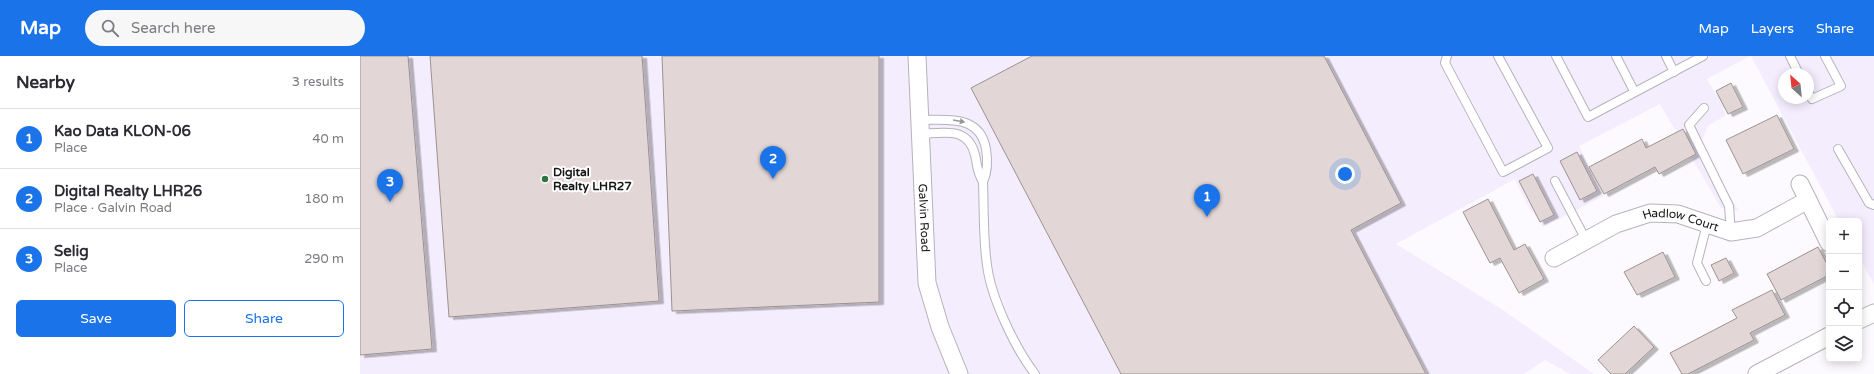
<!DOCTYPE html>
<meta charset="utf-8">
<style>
:root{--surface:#fff;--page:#f7f7f7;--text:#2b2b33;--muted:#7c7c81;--line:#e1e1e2;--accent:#1a73e8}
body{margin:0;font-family:"Varela Round",sans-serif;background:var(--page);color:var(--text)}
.controls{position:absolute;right:12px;bottom:12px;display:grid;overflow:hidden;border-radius:6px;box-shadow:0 2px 10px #0003}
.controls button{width:36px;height:36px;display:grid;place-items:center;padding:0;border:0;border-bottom:1px solid var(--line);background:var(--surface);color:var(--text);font:20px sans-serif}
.compass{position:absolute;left:1418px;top:12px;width:36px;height:36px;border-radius:50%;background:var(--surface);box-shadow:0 2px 10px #0003;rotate:333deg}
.you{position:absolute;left:985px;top:118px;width:14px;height:14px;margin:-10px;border:3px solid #fff;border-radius:50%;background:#1a73e8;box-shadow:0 0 0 6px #1a73e833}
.badge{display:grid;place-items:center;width:26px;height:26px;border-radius:50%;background:var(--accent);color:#fff;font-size:13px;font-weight:700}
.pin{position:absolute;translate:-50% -33px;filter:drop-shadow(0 1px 2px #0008)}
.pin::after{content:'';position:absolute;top:21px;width:14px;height:12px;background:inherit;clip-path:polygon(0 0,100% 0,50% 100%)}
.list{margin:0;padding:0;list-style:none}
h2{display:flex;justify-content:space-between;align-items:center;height:52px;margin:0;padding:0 16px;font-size:17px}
h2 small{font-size:13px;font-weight:400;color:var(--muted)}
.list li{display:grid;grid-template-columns:26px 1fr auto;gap:12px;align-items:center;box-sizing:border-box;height:60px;padding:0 16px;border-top:1px solid var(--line)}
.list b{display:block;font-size:15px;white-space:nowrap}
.list p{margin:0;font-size:13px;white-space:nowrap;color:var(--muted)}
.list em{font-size:13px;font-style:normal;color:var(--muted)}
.actions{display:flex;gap:8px;padding:12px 16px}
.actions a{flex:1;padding:9px 0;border:1px solid var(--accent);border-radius:6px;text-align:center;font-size:14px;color:var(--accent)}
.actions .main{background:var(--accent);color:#fff}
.icon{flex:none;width:22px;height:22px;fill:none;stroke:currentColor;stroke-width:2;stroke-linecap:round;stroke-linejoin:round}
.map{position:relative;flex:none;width:1514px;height:318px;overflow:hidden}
header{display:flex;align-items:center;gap:24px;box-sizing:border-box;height:56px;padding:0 20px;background:var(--accent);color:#fff}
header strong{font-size:19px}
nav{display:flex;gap:22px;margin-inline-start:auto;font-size:14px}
.search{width:280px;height:36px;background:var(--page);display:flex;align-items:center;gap:10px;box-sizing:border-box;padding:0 14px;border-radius:22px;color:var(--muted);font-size:15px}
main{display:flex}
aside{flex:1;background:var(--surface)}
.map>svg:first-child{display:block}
</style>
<header>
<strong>Map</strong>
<div class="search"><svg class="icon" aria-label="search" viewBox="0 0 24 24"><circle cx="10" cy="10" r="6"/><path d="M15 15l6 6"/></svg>Search here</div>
<nav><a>Map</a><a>Layers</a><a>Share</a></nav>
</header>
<main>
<aside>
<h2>Nearby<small>3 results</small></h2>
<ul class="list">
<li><span class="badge">1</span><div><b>Kao Data KLON-06</b><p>Place</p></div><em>40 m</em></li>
<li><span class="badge">2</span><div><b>Digital Realty LHR26</b><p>Place · Galvin Road</p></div><em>180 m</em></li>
<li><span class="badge">3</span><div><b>Selig</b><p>Place</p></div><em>290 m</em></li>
</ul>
<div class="actions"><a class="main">Save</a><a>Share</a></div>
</aside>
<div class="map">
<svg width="1514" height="318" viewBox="0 0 1514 318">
<defs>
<filter id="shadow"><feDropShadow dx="4.5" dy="2.5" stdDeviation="0" flood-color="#0004"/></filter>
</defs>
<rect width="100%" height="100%" fill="#fcfafe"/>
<g fill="#f4edfd" fill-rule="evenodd">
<path d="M0 0H1390L1347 23 1356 39 1370 32 1377 45 1363 53 1366 59 1348 70 1340 90 1379 155 1361 152 1300 48 1219 90 1244 140 1226 149 1183 171 1167 148 1155 123 1036 188 1143 254 1234 318H1210L1185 304 1164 318H0Z"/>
<path d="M1391 0H1514V228L1499 201V165H1479ZM1424 18H1448V42H1424Z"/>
</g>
<g fill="#e2d7d6" stroke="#9c9291" filter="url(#shadow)">
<path d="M0 0H48L72 293 0 299Z"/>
<path d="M70 0H282L299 245 89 261Z"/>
<path d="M302 0H519V246L312 255Z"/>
<path d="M672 0H964L1041 147 991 174 1066 318H761L611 32Z"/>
<path d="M1371 27 1383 51 1368 58 1356 35Z"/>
<path d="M1417 59 1434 93 1383 118 1366 84Z"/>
<path d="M1323 73 1336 98 1299 118 1295 111 1244 138 1229 111 1282 83 1286 92Z"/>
<path d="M1217 96 1237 135 1220 144 1200 105Z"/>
<path d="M1173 118 1194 159 1180 166 1159 125Z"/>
<path d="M1128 143 1154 194 1165 188 1184 223 1159 237 1140 202 1130 207 1103 156Z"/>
<path d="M1458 191 1469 212V219L1421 244 1407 218Z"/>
<path d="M1303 196 1315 221 1277 239 1264 216Z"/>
<path d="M1366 202 1374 217 1359 225 1351 209Z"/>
<path d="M1412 234 1425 259 1390 277 1394 284 1328 318H1322L1310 297 1377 262 1372 254Z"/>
<path d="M1274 270 1294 291 1265 318H1251L1238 304Z"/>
</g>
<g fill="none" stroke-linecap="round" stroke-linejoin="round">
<g stroke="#b6b3bb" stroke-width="10">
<g id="lane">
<path d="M1087 0 1085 7 1143 116 1188 92 1138 0"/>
<path d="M1196 0 1228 61 1343 0"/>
<path d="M1256 0 1274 35"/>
<path d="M1306 0 1314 16"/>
<path d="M1430 0 1439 18"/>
<path d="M1448 36 1452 43 1481 30 1465 0"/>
<path d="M1344 52 1329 69 1369 150 1371 176"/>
<path d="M560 64C586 64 620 58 626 93 628 105 628 115 623 126 616 114 618 111 615 99 608 70 584 77 561 78"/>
<path d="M1478 93 1509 147 1514 149"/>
<path d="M1195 125 1226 184"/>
<path d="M623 126C624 153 623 182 627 209 631 242 655 292 675 318"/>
<path d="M1346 225 1337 207 1347 168"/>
</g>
</g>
<g stroke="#b6b3bb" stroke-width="19">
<g id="street">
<path id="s1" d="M557 0 567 227 580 271 599 318"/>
<path d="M1440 128 1469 187"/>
<path id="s2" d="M1194 202 1256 168 1290 157 1318 158 1371 176 1397 172 1448 144"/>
<path d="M1499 264 1514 257"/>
<path d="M1397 318 1469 280"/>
</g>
</g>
<use href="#lane" stroke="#fff" stroke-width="8"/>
<use href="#street" stroke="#fff" stroke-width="17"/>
</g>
<defs><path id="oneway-solid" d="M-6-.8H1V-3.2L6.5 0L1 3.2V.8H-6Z"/></defs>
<use fill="#979698" href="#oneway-solid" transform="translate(599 65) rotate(10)"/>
<circle fill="#2e7441" stroke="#fff" stroke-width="1.5" cx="185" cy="123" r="4"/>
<g text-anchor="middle" stroke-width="4" stroke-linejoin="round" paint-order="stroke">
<g font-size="12" font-weight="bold" fill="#171619" stroke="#fff" text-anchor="start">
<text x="193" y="120">Digital<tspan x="193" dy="14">Realty LHR27</tspan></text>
</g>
<g font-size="12" fill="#171619" stroke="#fff">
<text dy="4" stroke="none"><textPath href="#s1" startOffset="162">Galvin Road</textPath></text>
<text dy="4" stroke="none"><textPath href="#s2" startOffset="138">Hadlow Court</textPath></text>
</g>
</g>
</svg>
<div class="controls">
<button>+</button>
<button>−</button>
<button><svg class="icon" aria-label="locate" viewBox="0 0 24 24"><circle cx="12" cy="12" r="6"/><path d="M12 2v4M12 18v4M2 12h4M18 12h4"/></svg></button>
<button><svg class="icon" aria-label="layers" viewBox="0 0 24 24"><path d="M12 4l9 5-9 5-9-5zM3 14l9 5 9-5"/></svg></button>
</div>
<svg class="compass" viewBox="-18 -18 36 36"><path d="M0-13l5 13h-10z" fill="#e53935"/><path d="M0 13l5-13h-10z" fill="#7c7c81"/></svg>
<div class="you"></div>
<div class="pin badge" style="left:847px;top:161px">1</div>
<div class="pin badge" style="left:413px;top:123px">2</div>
<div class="pin badge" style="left:30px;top:146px">3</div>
</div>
</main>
